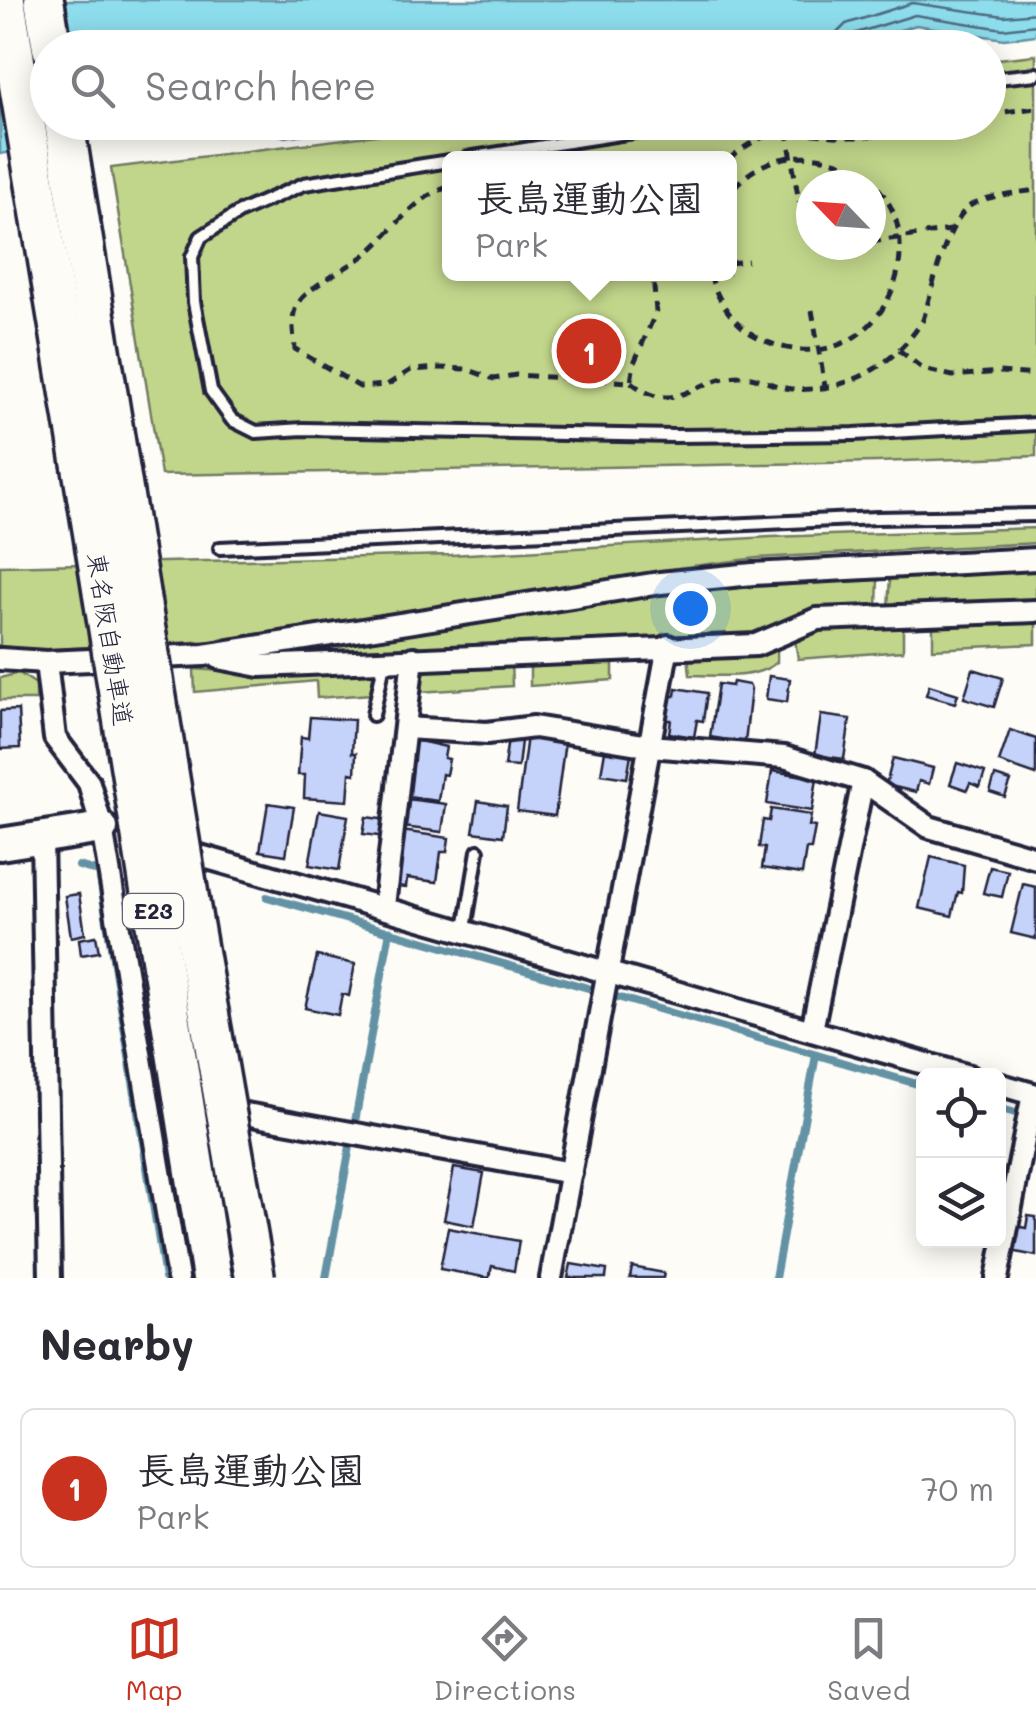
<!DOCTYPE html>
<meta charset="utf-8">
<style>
:root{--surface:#fff;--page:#f7f7f7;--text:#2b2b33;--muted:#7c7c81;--line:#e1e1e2;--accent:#c8321e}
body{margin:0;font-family:Mali,"Klee One",sans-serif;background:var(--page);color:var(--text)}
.controls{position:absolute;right:30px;bottom:30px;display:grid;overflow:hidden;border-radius:15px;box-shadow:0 5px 25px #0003}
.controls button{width:90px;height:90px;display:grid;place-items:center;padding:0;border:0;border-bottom:2px solid var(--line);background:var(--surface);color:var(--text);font:50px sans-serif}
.compass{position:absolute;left:796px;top:170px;width:90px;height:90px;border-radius:50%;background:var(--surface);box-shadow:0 5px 25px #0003;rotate:295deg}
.you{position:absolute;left:690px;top:608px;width:35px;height:35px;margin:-25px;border:8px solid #fff;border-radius:50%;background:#1a73e8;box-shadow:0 0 0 15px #1a73e833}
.badge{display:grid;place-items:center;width:65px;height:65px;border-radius:50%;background:var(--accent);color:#fff;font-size:32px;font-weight:700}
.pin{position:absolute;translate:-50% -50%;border:5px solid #fff;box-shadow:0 2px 10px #0006}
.popup{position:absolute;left:442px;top:151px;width:295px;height:130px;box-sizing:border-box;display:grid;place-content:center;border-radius:15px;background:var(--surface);filter:drop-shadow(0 2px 8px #0005);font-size:32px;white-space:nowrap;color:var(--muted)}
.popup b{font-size:38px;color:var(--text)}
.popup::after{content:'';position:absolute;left:50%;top:100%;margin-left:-20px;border:20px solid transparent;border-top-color:var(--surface)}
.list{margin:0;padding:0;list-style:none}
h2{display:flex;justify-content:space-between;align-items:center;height:130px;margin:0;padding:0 40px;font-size:42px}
h2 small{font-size:32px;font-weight:400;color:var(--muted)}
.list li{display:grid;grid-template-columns:65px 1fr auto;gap:30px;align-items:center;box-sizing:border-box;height:160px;margin:0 20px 20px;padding:0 20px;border:2px solid var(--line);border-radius:15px}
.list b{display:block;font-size:38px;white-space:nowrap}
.list p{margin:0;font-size:32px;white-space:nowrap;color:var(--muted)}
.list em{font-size:32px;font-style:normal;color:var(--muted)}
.icon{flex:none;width:55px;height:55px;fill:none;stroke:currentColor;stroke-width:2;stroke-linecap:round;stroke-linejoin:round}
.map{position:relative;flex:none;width:1036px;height:1278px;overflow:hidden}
.search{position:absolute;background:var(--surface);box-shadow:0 5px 25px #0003;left:30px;right:30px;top:30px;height:110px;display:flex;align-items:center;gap:25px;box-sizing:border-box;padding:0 35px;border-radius:55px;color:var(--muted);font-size:38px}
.sheet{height:310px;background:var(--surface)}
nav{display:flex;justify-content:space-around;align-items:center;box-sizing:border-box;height:140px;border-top:2px solid var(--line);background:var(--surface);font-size:28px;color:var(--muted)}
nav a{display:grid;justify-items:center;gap:5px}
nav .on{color:var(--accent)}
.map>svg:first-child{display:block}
</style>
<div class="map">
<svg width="1036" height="1278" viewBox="0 0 1036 1278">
<rect width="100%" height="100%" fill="#fdfcf7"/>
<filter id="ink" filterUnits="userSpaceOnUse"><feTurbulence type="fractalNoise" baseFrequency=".01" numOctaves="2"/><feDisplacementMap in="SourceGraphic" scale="20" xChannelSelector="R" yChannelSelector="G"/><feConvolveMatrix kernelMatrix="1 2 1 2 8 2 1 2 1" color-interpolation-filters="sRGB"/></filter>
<g filter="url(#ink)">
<g fill="#c2d68b" stroke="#727c63" stroke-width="2.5" fill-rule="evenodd">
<path d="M1036 55V456L877 462 161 475 111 168 481 122H988L989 60ZM449 158H729V274H449ZM811 185H871V245H811Z"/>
<path d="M1036 528V543L757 558 669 569 214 641 34 650 0 646V566L451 555 771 537Z"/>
<path d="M1036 571V601L888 607 890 578Z"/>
<path d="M878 577 877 608 756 636 285 654 661 594Z"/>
<path d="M1036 618V644L933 649V623Z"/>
<path d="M903 624V651L798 659 795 640 828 627Z"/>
<path d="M777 644V662C755 681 718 675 690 675L688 655Z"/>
<path d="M613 658V680L530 686V662Z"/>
<path d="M511 662 512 686 419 692V679L431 666Z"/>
<path d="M194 669 260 674 367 669 374 672 371 694 317 698 316 681 195 692Z"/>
<path d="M19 673 36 684V700H0V678Z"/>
</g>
<g fill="#8eddec" stroke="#6392a5" stroke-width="2.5">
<path d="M0 0H1036V35L1004 39 916 25 842 48H48V122L187 123 0 154Z"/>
<path d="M244 123V122L379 123 285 137Z"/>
</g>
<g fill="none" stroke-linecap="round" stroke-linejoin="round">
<g stroke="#4d6d82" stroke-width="2.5">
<path d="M834 48 836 34 846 24 912 3 1004 16 1036 13"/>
<path d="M846 48 847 40 853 34 915 15 1003 29 1036 25"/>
</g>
<g stroke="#6392a5" stroke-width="8">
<path d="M79 866 99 872 165 1278"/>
<path d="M267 897 595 990"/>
<path d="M617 997 924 1086"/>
<path d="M998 1108 1019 1114"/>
<path d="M354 1127 390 931"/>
<path d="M326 1278 351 1141"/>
<path d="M775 1278 816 1055"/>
</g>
</g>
<g fill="#c5d3fa" stroke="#22223b" stroke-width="2.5">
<path d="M973 669 1003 678 994 707 964 698Z"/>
<path d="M769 676 790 679 787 702 766 699Z"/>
<path d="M733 682 749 685 751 689 745 743 710 737 718 684 732 686Z"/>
<path d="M929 685 958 694 955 703 926 695Z"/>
<path d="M676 688 707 693 703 721 697 720 694 737 669 733 671 720H667L671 696H675Z"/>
<path d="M18 710 20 748 0 749V711Z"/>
<path d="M821 715 850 719 844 759 815 755Z"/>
<path d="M310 717 354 720 352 753H356L355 774 350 773 348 801 304 798 305 775H298L301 737 308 738Z"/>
<path d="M1010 730 1036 739V775L999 762Z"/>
<path d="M527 736 565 741 555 816 517 811Z"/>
<path d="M508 739 521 741 518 767 504 766Z"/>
<path d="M415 740 446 747 444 758 449 759 446 775 442 774 438 801 408 797Z"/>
<path d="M605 751 631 754 627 778 601 774Z"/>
<path d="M893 758 933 768 929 784 919 781 916 792 886 785Z"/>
<path d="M957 763 985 772 980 787 970 783 967 790 950 784Z"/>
<path d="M772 771 817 778 812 811 767 804Z"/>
<path d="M995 776 1011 781 1005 797 990 792Z"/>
<path d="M407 799 446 804 442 832 403 827Z"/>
<path d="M478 801 507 806 503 836 473 832Z"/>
<path d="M268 803 294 807 286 855 260 851Z"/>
<path d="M771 809 811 815 809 826 815 827 811 849H806L802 874 762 868 765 848 759 847 763 820 769 821Z"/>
<path d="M319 811 348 816 339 870 309 865Z"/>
<path d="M366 817 388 820 386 837 363 834Z"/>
<path d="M402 831 449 838 447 852H441L437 882 407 878 406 887 395 886Z"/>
<path d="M931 857 964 865 962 893 958 892 952 916 919 908Z"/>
<path d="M990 867 1008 871 1002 897 983 893Z"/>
<path d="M1023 884 1036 887V939L1011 933Z"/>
<path d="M79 894 85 934 71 937 65 896Z"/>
<path d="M96 936 99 952 81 955 79 939Z"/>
<path d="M317 956 355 964 349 996 342 994 338 1015 305 1008Z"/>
<path d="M454 1168 484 1173 474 1226 444 1220Z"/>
<path d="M1028 1216 1036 1217V1256L1011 1251 1015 1226 1026 1228Z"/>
<path d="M448 1228 519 1241 514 1271 492 1266 489 1278 440 1269Z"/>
<path d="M571 1264 607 1270 606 1278H568Z"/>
<path d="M632 1267 664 1273 663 1278H630Z"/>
</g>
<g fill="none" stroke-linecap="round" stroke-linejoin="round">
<g stroke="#22223b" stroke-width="18">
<g id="lane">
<path d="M988 79 1036 74"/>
<path d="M467 158 697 122"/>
<path d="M449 161 304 184 240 212 201 237 192 257 194 302 211 391 232 420 256 432 303 429 675 436 854 434 1036 424"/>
<path d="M220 548 877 518 1036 515"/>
<path d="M373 715 385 659"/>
<path d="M465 929 478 851"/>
</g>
</g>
<g stroke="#22223b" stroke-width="28">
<g id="street">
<path d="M219 658 260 666 756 645 817 619 1036 611"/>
<path d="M0 659 46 662 204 655 660 583 753 574 1036 559"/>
<path d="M46 662 55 738 89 783 102 828 178 1278"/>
<path d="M406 728 487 733 534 727 650 746 784 757 863 781 929 827 1036 858"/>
<path d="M42 837 50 1278"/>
<path d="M176 849 969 1076"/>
<path d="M384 906 413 658"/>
<path d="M812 1030 863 781"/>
<path d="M998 1084 1036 1095"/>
<path d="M218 1109 571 1173"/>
<path d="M551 1278 668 646"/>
<path d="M997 1278 1033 1094"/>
</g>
</g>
<g stroke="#22223b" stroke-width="38">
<path id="secondary" d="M0 844 102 828"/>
</g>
<g stroke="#22223b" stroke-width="45">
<g id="highway">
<path d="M5 0 95 545"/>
<path d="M44 0 52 48"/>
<path d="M64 122 132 546"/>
</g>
</g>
<g stroke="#22223b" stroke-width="5" stroke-dasharray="10 8" stroke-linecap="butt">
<path d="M988 114 1036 108"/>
<path d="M787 130 799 202"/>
<path d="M729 159C783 114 802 139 862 137 886 136 909 129 931 122"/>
<path d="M449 187C414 197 396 228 370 251 350 268 314 282 299 302 289 315 294 334 295 349L360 387 387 385 411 370 439 368 466 369 494 379 516 375 631 382 634 363 656 312 653 274"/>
<path d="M871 242 951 230"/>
<path d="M729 263 748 261"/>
<path d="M710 274C719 307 740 333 773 344 901 388 957 186 823 158 786 151 752 164 729 193"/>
<path d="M654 275 665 274"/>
<path d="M812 310 825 387"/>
<path d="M899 350 923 369 953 376 999 372 1036 375"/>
<path d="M631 382C675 418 694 378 739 376 758 375 774 388 792 389 846 393 894 366 923 320 932 292 946 218 973 204 990 195 1017 193 1036 190"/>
</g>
<use href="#lane" stroke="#fdfcf7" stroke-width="10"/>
<use href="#street" stroke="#fdfcf7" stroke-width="20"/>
<use href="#secondary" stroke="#fdfcf7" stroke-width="30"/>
<use href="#highway" stroke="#fdfcf7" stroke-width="38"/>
<g stroke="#22223b" stroke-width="45" stroke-linecap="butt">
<g id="highway-bridge">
<path d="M95 545 212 1278"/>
<path d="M132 546 192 917 255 1278"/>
</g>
</g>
<use href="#highway-bridge" stroke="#fdfcf7" stroke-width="38"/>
</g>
</g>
<g text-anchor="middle" stroke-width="10" stroke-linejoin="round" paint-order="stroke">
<rect fill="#fdfcf7" stroke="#646373" stroke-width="2.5" x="123" y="894" width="60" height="34" rx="8"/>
<g font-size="22" font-weight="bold" fill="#22223b">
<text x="153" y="919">E23</text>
</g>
<g font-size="25" fill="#22223b" stroke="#fdfcf7">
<text transform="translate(110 639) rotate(81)" y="9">東名阪自動車道</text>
</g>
</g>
</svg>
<div class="controls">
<button><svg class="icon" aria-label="locate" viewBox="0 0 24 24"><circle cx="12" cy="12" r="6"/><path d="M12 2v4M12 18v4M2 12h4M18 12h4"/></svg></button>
<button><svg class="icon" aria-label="layers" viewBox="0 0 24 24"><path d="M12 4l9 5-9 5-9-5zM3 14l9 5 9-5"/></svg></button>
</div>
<svg class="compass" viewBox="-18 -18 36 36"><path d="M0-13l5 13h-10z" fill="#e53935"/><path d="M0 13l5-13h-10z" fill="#7c7c81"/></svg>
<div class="you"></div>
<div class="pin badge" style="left:589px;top:351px">1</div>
<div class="popup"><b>長島運動公園</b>Park</div>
<div class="search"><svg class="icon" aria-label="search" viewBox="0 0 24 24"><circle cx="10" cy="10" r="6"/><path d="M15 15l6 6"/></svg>Search here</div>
</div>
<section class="sheet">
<h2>Nearby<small></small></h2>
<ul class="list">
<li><span class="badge">1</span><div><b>長島運動公園</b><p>Park</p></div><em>70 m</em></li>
</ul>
</section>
<nav>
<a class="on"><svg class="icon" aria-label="map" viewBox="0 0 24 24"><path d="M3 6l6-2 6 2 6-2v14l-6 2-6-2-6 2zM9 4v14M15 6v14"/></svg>Map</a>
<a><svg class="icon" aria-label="directions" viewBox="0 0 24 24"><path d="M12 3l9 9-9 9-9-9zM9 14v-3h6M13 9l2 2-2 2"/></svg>Directions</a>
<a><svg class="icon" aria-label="saved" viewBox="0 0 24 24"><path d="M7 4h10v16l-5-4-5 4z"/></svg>Saved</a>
</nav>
